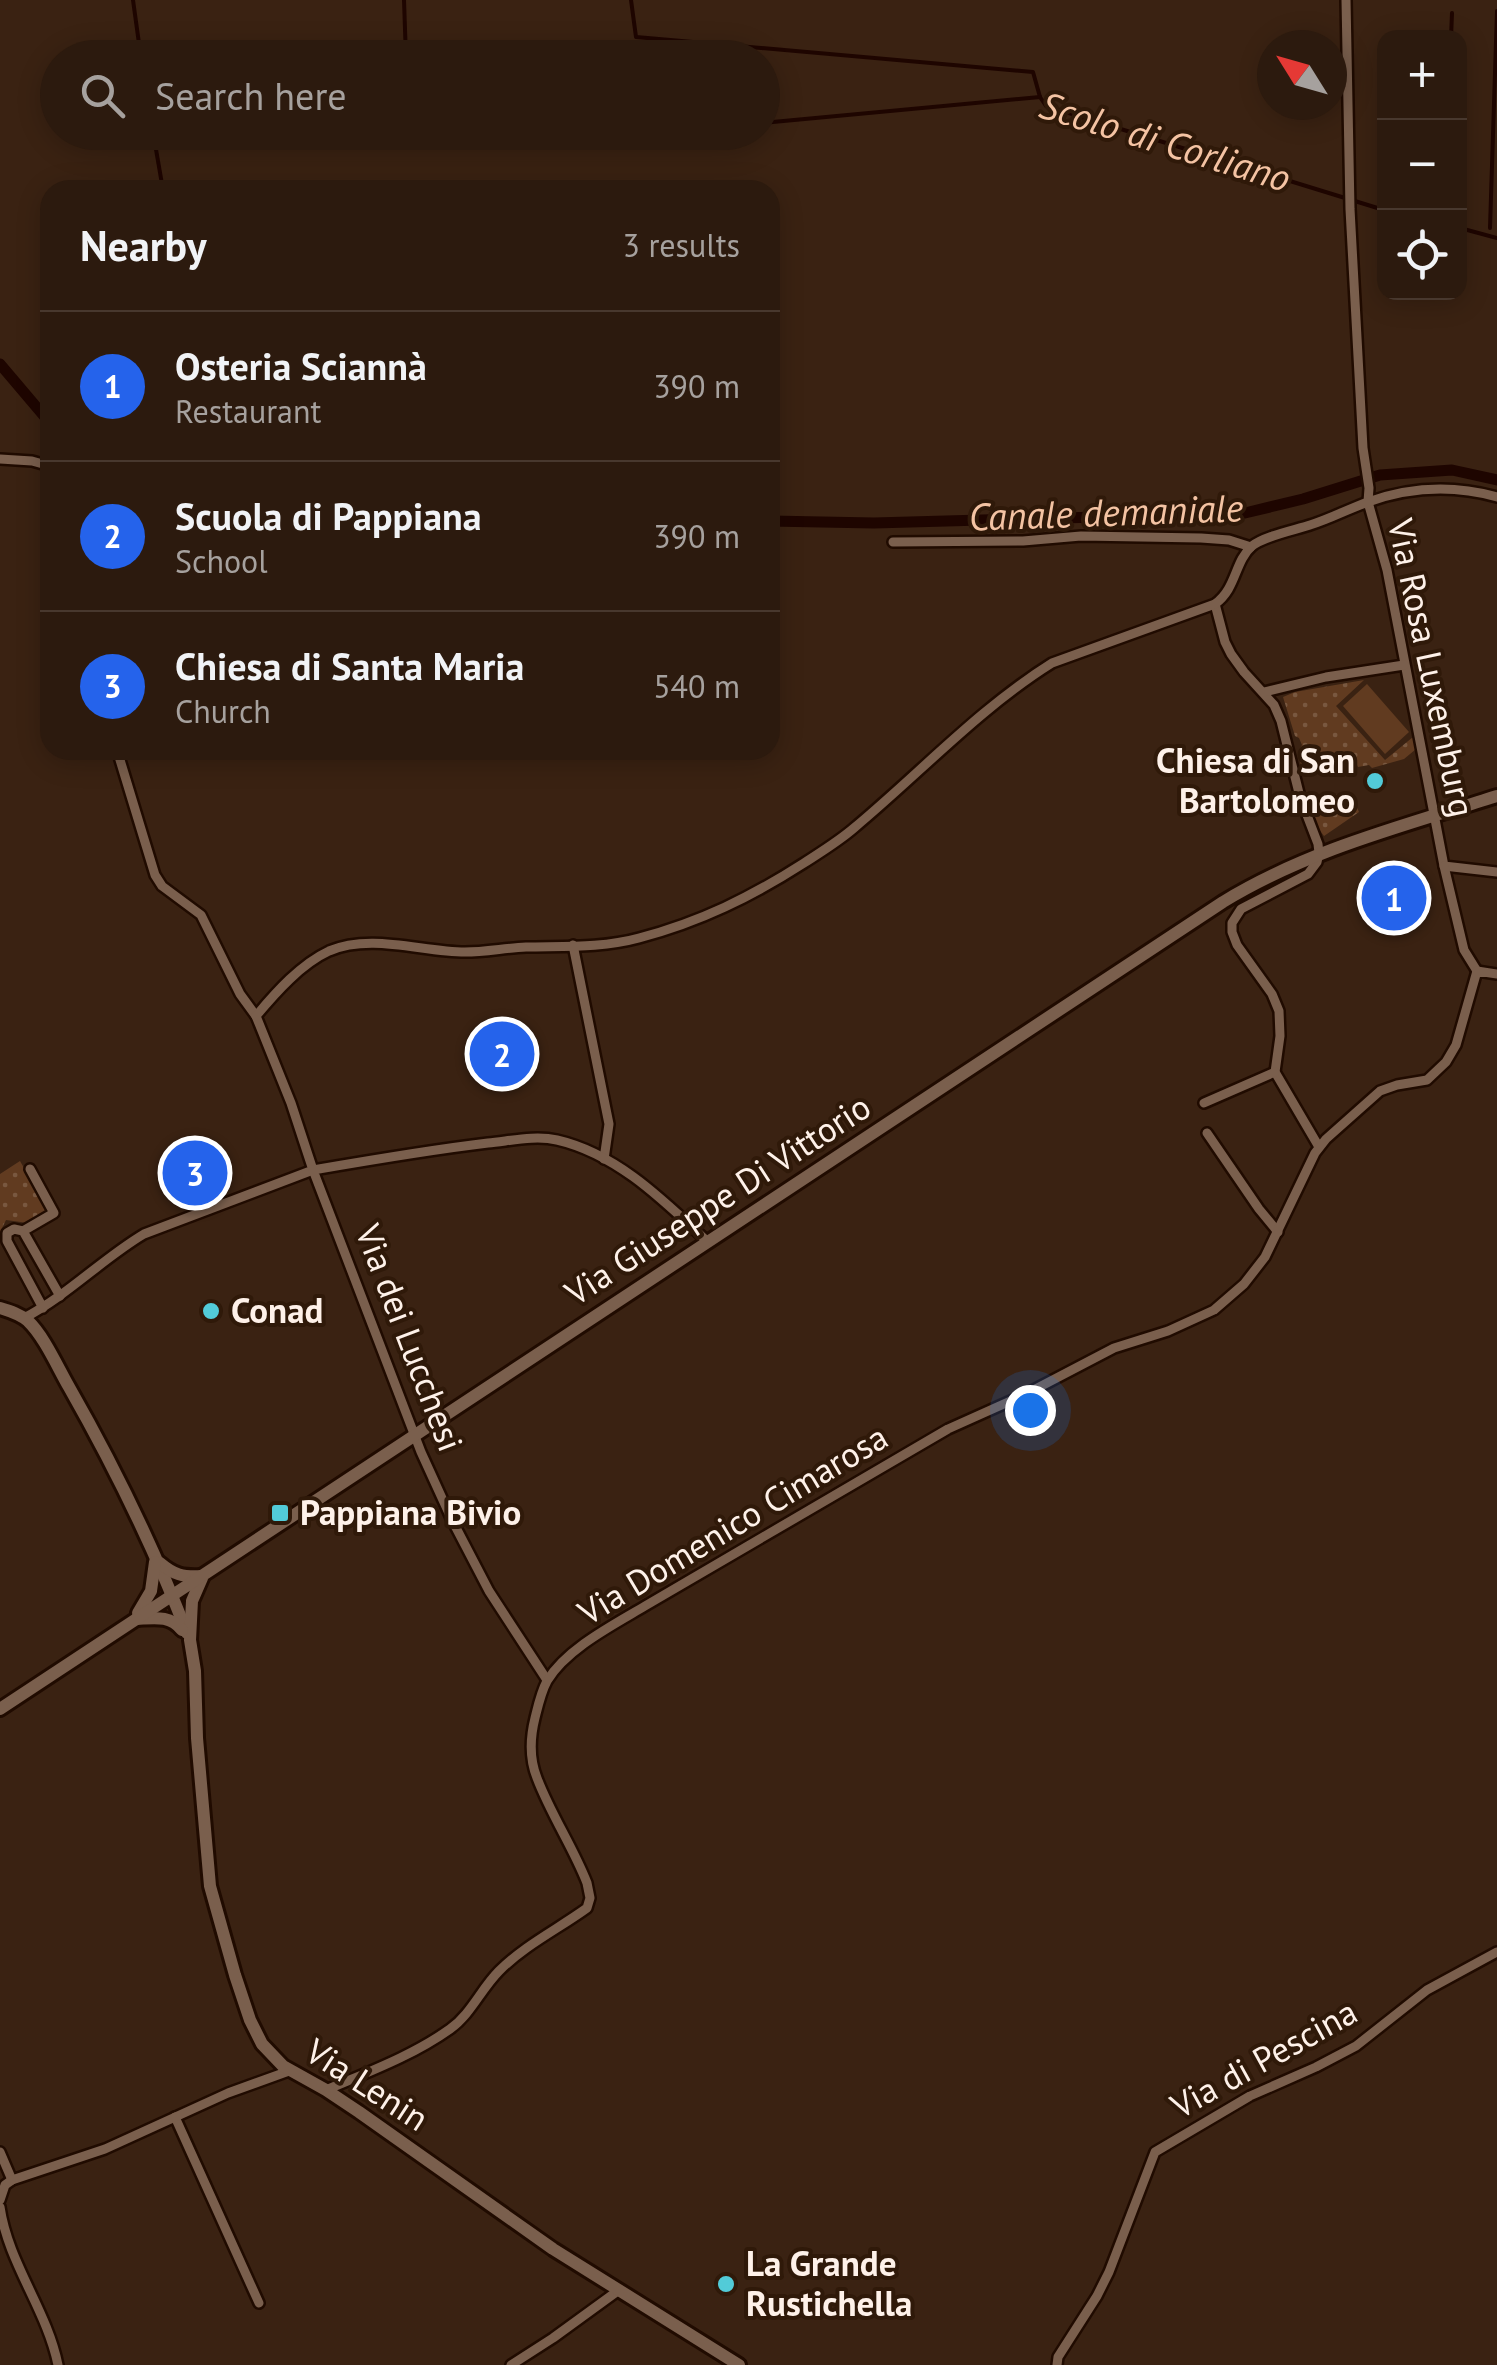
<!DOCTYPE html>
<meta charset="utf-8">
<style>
:root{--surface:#2c1a0e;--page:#342317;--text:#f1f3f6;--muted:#a6a19e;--line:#48382e;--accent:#2563eb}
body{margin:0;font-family:"PT Sans",sans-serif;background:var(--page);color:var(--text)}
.controls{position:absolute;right:30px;top:30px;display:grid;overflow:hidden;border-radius:20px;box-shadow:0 5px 25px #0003}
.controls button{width:90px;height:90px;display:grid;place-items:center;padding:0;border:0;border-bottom:2px solid var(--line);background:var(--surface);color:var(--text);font:50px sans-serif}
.compass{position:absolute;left:1257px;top:30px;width:90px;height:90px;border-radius:50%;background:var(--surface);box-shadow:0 5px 25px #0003;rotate:307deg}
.you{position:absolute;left:1030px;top:1410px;width:35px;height:35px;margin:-25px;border:8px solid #fff;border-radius:50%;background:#1a73e8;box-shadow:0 0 0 15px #1a73e833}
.badge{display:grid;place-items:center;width:65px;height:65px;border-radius:50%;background:var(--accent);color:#fff;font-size:32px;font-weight:700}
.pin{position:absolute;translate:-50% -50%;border:5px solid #fff;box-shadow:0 2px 10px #0006}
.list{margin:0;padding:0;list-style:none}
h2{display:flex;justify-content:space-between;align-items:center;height:130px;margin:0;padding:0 40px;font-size:42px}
h2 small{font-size:32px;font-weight:400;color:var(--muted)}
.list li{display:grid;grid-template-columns:65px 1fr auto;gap:30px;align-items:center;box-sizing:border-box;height:150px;padding:0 40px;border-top:2px solid var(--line)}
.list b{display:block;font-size:38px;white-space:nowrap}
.list p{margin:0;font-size:32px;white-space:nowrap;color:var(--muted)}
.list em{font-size:32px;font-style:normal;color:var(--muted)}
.icon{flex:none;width:55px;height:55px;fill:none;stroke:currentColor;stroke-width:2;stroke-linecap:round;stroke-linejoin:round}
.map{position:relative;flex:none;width:1497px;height:2365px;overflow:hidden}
.search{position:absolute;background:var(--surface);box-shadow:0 5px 25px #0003;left:40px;top:40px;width:740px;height:110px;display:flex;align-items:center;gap:25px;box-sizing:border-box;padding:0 35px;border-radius:55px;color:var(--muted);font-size:38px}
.panel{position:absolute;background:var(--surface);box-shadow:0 5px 25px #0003;left:40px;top:180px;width:740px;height:580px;border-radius:30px}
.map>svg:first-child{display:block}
</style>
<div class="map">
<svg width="1497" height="2365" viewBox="0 0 1497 2365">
<defs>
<pattern id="grass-dots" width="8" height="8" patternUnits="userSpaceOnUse" patternTransform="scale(2.5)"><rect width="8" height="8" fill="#613b20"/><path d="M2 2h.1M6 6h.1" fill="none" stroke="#795840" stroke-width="1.8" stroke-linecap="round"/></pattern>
</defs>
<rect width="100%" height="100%" fill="#3a2212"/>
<g fill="url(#grass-dots)">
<path d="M1364 680 1336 706 1385 760 1413 737 1416 749 1404 759 1372 768 1369 765 1358 767 1355 761 1302 775 1299 750 1302 745 1299 738 1295 736 1283 697 1295 692Z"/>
<path d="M1350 792 1359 812 1324 836 1318 828 1307 799Z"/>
<path d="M20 1161 48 1211 28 1223 6 1220 0 1232V1174Z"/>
</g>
<path fill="#613b20" d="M1367 684 1409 732 1385 754 1343 706Z"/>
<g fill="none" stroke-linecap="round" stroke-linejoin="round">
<g stroke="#1e0500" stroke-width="4">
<path d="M133 0 141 58"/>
<path d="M404 0 406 58"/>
<path d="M631 0 636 37 1033 72 1040 97"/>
<path d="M1451 38 1452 13"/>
<path d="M1040 97 1046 106 1384 210"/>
<path d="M762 123 1040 97"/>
<path d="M153 132 163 190"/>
<path d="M1460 228 1497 238"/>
<path d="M1490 228 1497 11"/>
</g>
<g stroke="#1e0500" stroke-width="11">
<path d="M0 364 50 423"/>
<path d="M770 521 874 523 1245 513 1303 499 1380 475 1452 470 1497 480"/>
</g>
<g stroke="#200b00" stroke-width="14">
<g id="street">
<path d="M1346 0 1350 209 1363 448 1369 488 1368 502 1387 570 1444 866 1497 872"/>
<path d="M0 459 32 461 50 466"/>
<path d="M893 542 1023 541 1081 536 1201 538 1229 540 1251 547"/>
<path d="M1215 604 1225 642 1231 654 1244 672 1274 705 1281 721 1300 797 1318 844 1319 853 1317 862 1308 874 1241 909 1232 923V932L1237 945 1272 994 1279 1011 1280 1036 1275 1072 1319 1147"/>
<path d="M1264 692 1326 677 1404 665"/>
<path d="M117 750 155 875 162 886 201 915 240 994 256 1016"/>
<path d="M1444 866 1464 950 1477 971"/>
<path d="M573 945 609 1124 604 1159"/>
<path d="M1204 1103 1275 1072"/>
<path d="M1207 1133 1259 1209 1278 1232"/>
<path d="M23 1231 54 1213 30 1169"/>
<path d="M43 1308 7 1241V1233L14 1229 23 1231 60 1296"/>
<path d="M24 1318C68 1295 102 1259 144 1234L313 1170 291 1103 256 1016C276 992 301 964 329 951 371 933 422 952 465 952 485 952 505 948 526 947 563 946 603 948 639 938 700 922 751 897 804 863 821 852 839 841 854 828 920 773 980 708 1052 663L1215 604C1237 588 1234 562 1252 546 1264 536 1295 530 1310 525 1330 519 1348 509 1368 502 1410 487 1454 485 1497 497"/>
<path d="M547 1680 489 1591 452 1520 421 1452 313 1170C371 1160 429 1150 488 1143 510 1141 535 1135 557 1140 618 1154 665 1202 708 1242"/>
<path d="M326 2090C368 2072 412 2056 450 2029 471 2014 481 1989 499 1971 525 1945 558 1929 587 1908L590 1898 587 1883C573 1847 551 1815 537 1778 529 1758 530 1738 535 1718 538 1706 541 1692 547 1681 566 1649 613 1625 645 1606L948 1429 1024 1395 1114 1348 1168 1331 1214 1310 1244 1284 1265 1257 1315 1153 1326 1139 1380 1091 1397 1085 1427 1080 1446 1062 1456 1045 1477 971 1497 974"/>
<path d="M175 2117 259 2303"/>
<path d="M0 2152 12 2180"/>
<path d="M0 2200 5 2185 12 2180 105 2149 228 2093 289 2071"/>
<path d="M0 2207C8 2263 47 2310 58 2365"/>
<path d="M511 2365 553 2338 619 2290"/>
<path d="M1057 2365 1058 2357 1097 2296 1109 2272 1155 2152 1250 2096 1316 2067 1356 2046 1427 1990 1497 1952"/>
</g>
</g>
<g stroke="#200b00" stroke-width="18">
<g id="secondary">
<path d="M0 1308C10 1311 20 1314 28 1321 44 1336 58 1368 69 1387 114 1466 154 1548 187 1633"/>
<path d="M160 1563C174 1575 183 1577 201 1576"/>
<path d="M202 1578 192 1601 190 1640 195 1671 197 1738 210 1886 235 1975 250 2020 262 2044 283 2066 326 2090 359 2112 553 2249 739 2365"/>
<path d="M138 1613 151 1591 155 1562"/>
<path d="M137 1619C155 1618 170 1615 182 1630"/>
<path d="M0 1709 1223 902C1308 850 1403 826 1497 796"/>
</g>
</g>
<use href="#street" stroke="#7a5f4d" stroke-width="9"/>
<use href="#secondary" stroke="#7a5f4d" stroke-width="12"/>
</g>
<g fill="#52cbd8" stroke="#2f1909" stroke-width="4">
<circle cx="1375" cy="781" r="10"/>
<circle cx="211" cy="1311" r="10"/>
<rect x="270" y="1503" width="20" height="20" rx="5"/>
<circle cx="726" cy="2284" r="10"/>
</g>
<g text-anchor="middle" stroke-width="8" stroke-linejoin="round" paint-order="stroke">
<g font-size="35" fill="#fef1e9" stroke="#2f1909">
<text transform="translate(1431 668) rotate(78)" y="12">Via Rosa Luxemburg</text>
<text transform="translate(718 1200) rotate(-33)" y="12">Via Giuseppe Di Vittorio</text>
<text transform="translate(409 1338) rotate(69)" y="12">Via dei Lucchesi</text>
<text transform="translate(733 1525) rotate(-31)" y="12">Via Domenico Cimarosa</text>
<text transform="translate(1264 2059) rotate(-29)" y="12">Via di Pescina</text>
<text transform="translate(367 2085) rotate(33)" y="12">Via Lenin</text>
</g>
<g font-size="35" font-weight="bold" fill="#fef1e9" stroke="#2f1909" text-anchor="start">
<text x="1355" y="773" text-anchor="end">Chiesa di San<tspan x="1355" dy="40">Bartolomeo</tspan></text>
<text x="231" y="1323">Conad</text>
<text x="300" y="1525">Pappiana Bivio</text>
<text x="746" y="2276">La Grande<tspan x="746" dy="40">Rustichella</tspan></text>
</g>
<g font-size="38" font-style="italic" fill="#f4c3a3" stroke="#2f1909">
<text transform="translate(1165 142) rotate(17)" y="13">Scolo di Corliano</text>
<text transform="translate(1106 513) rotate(-2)" y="13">Canale demaniale</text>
</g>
</g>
</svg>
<div class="controls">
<button>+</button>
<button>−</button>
<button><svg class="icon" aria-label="locate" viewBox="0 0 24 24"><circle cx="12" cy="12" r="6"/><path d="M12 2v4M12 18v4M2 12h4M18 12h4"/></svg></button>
</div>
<svg class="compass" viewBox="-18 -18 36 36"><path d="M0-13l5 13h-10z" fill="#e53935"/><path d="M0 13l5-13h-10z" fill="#a6a19e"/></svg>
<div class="you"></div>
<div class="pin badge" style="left:1394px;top:898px">1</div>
<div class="pin badge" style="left:502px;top:1054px">2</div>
<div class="pin badge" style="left:195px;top:1173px">3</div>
<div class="search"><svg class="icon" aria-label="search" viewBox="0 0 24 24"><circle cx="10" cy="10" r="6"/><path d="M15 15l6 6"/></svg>Search here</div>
<section class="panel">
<h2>Nearby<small>3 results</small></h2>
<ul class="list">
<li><span class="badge">1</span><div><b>Osteria Sciannà</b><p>Restaurant</p></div><em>390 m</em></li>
<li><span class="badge">2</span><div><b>Scuola di Pappiana</b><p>School</p></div><em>390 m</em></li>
<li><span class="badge">3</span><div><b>Chiesa di Santa Maria</b><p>Church</p></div><em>540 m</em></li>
</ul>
</section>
</div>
